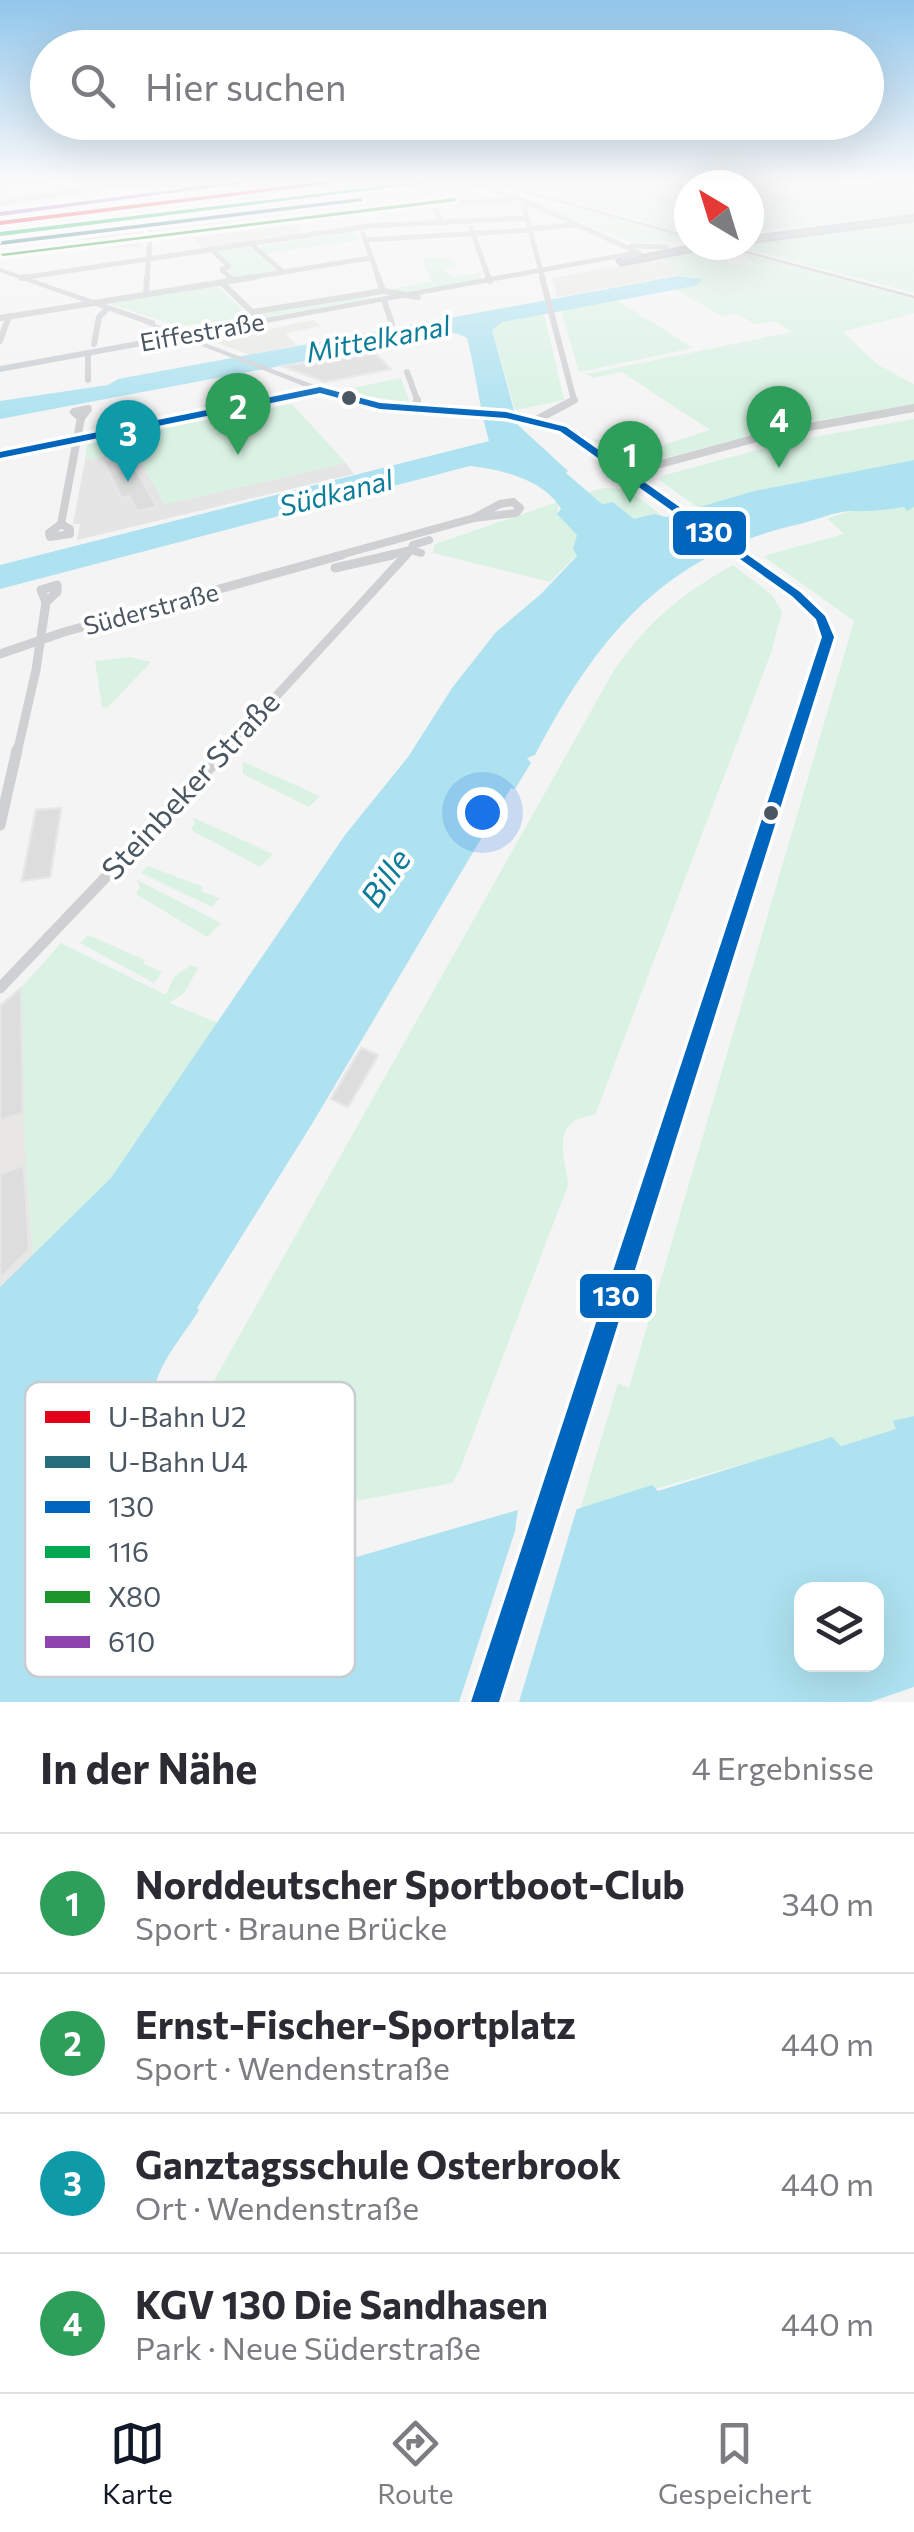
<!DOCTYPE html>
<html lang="de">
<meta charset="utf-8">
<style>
:root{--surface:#fff;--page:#f7f7f7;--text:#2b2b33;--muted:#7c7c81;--line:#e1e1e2;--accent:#111827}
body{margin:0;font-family:Commissioner,sans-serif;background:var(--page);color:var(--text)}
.controls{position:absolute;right:30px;bottom:30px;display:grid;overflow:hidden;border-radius:20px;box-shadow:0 10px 40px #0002}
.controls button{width:90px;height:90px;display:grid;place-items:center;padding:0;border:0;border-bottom:2px solid var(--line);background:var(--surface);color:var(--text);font:50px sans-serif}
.compass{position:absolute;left:674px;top:170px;width:90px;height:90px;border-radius:50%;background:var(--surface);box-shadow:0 10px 40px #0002;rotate:322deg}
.you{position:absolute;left:482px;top:812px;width:35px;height:35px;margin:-25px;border:8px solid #fff;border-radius:50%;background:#1a73e8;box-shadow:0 0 0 15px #1a73e833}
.badge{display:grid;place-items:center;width:65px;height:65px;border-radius:50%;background:var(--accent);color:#fff;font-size:32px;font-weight:700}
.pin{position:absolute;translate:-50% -82px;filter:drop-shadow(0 2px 5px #0008)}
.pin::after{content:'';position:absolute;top:52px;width:35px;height:30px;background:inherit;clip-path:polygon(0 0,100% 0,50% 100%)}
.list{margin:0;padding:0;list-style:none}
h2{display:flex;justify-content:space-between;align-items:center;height:130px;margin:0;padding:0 40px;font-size:42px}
h2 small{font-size:32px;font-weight:400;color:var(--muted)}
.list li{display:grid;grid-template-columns:65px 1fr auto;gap:30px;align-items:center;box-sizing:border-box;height:140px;padding:0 40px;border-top:2px solid var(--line)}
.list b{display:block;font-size:38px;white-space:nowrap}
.list p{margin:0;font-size:32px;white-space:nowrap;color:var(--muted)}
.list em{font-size:32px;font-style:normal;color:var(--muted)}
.icon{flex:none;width:55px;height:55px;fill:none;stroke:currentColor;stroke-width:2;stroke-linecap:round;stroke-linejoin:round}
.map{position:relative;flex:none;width:914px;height:1702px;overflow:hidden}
.search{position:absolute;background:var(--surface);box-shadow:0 10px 40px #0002;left:30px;right:30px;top:30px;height:110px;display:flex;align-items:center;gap:25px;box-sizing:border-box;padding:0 35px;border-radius:55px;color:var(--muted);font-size:38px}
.sheet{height:690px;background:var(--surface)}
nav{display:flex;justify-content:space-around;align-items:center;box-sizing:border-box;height:140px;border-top:2px solid var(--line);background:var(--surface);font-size:28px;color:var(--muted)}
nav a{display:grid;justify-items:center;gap:5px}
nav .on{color:var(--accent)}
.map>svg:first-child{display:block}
</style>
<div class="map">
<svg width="914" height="1702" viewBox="0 0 914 1702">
<rect width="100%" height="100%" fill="#f4f4f4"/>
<g fill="#e8e7e3">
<path d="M501 180H729L736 185 632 191 545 182 523 187Z"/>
<path d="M286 199 301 234 203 249 191 237 155 241 157 214Z"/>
<path d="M656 259 679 268 678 275 557 297 552 278Z"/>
<path d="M313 320 321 326 285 333 297 345 250 355 213 341Z"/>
<path d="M21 988 23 1113 33 1255 0 1287V1006Z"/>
</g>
<path fill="#e6e5e6" d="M134 450 165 504 346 463 354 474 77 540 80 524H73L85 460Z"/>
<g fill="#d9f2e3">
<path d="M289 182 300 189 259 194 261 197 249 200 0 231 2 216 120 206 128 203 126 199 165 190 187 199 281 188 277 183Z"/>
<path d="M545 182 632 191 689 189V234L523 187Z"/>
<path d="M732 182 914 186V201L911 202 914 212 749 232V185Z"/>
<path d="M576 207 689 238V240L634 243 556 212Z"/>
<path d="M914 220V293L730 245H749Z"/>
<path d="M352 231 359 240 266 254 258 247Z"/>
<path d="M249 247 276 270 274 272 235 278 227 270 234 267 217 251Z"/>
<path d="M720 247 736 250 724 258 730 264 756 265 740 252 914 299V313L843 332 878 365 914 384V404L792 425 633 466 592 439 651 449 710 430 622 372 593 378 586 374 792 332 775 321 755 324 736 313 722 316 676 290 694 286 697 277 677 276 672 270 677 267 662 261 665 258 581 270Z"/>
<path d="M449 257 456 266 443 269 454 277 481 273 480 280 399 294 386 290 432 281 422 259Z"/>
<path d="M215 284 248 315 375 293 366 299 266 317 178 326 110 304Z"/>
<path d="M618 301 693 348 579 372 561 310Z"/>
<path d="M544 313 564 400 515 410 492 329 502 322Z"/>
<path d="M401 378 410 403 337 391Z"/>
<path d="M292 404 346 463 165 504 134 450 85 460 87 445 96 441Z"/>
<path d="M914 419V460L754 491 699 508 659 480 661 476 787 442Z"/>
<path d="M606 488 628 489 663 517 634 519 613 502 602 504 588 492Z"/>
<path d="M558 502V514L577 535 573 549 577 555 550 582 433 553 435 544Z"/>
<path d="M914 507V1416L894 1421 897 1429 840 1446 750 1462 580 1510 618 1383 629 1388 854 621 763 556 844 534 827 518 852 511Z"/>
<path d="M733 565 772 595 782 612 771 653 595 1115C549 1120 565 1155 568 1185L460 1469 452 1483 287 1514 266 1494 210 1392 216 1377 613 672C648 621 680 595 733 565Z"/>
<path d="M131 657 151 662 108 707H102L95 661Z"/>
<path d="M243 762 320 796 309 807 243 774Z"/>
<path d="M192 817 273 854 260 867 191 830 195 823Z"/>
<path d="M148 866 203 887 201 891 219 898 212 907 141 873Z"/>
<path d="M137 880 221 923 207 937 136 894 140 887Z"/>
<path d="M88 935 145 960 143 964 162 972 154 983 80 943Z"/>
<path d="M61 943 166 995 174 977 191 965 198 968 184 993 169 1003 218 1023 111 1178 33 1255 23 1113 21 988Z"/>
</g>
<path fill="#aee2f0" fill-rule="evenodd" d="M677 276 703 279 695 286 502 322 492 330 518 425 568 471 566 473 602 504 613 502 634 519 654 514 666 517 754 491 914 460V507L907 511 904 507C886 510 867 512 851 511 837 511 816 520 800 524 663 554 596 639 535 755L527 758 531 763 515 789 511 788 312 1124 197 1308 199 1310C186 1332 161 1360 156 1384 149 1413 222 1571 246 1589L518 1510 515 1529 652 1485 658 1491 832 1437 841 1446 896 1429 893 1421 914 1416V1687L870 1702H0V1287L111 1178 345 835 408 757 452 688 496 632 541 594 577 556 573 549 577 535 557 514 561 509C545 480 500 469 470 466L0 589V565L489 441C479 406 476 373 467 338 438 321 388 340 359 351L0 419V401L108 385 118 379ZM802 1590H876V1664H802Z"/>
<path fill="#f4f4f4" d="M577 1508 519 1702H459L517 1525Z"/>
<g fill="#ddddde" stroke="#e5e6e7" stroke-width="2.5">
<path d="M119 223 118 232 142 231 141 245 85 248 81 235 108 234V225Z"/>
<path d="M373 352 391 369 325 382 282 366Z"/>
<path d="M128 456 157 507 137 511 129 496 122 498 103 461Z"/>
<path d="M61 808 50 877 22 881 36 810Z"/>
<path d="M21 988 23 1113 0 1120V1006Z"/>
<path d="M361 1048 378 1055 348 1107 331 1099Z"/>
<path d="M24 1165 29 1249 0 1279V1174Z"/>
</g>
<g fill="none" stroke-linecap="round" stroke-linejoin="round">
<g stroke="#b9bec3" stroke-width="5">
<g id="highway">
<path d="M914 216V220L749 242V238Z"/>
<path d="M701 245 714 246 622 264 618 261Z"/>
</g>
</g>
<g stroke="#ced0d2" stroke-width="5">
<path d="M463 180 525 201 639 253 622 261"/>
<path d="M148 181 198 188 281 180"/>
<path d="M0 183 15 180"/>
<path d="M424 183 441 222"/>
<path d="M0 203 149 180"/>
<path d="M531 204 524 207 543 279"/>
<path d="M355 208 511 200"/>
<path d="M471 228 489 279"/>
<path d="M530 229 573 225"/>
<path d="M363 234 379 279"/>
<path d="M365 240 531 230"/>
<path d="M250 243 283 272"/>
<path d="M631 246 666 247"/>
<path d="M211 249 229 266 222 270 232 279"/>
<path d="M21 278 369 226 527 218"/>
<path d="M147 279 152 213"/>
<path d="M240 279 370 258"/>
</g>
<g stroke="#ced0d2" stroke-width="6">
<path d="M229 277 233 280"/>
<path d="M378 277 383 291"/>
<path d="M488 277 490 281"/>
<path d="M542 277 574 400 570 402"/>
<path d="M21 278 30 277"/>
<path d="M222 283 252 312 383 291 418 297"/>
<path d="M146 294 147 277"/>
<path d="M385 303 392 324"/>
<path d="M0 318 255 277"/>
<path d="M0 341 9 316"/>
<path d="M94 344 99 317 106 310"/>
<path d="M88 353V380"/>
<path d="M407 372 418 402"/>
</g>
<g stroke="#ced0d2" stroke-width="8">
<path d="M88 409 81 418 74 412Z"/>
<path d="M415 409 417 400"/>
<path d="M534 421 574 400"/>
<path d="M627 473 776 433 914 408"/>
<path d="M513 502 520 508 516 513 474 518 500 504Z"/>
<path d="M61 524 70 529V534L50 537 49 533Z"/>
<path d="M61 524 81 418"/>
<path d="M333 557 474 518"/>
<path d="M381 557 411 550 413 545 429 540"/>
<path d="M404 557 411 550 421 553"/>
</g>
<g stroke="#ced0d2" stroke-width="9">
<path d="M335 568 392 555"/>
<path d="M57 585V592L46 602 41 590Z"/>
<path d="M0 654 64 632 342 555"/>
<path d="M17 753 36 670 46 602"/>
<path d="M224 753 406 555"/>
</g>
<g stroke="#ced0d2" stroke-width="11">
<path d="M0 825 17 750"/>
<path d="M0 988 227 750"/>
</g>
<g fill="#ced0d4" fill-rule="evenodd">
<path d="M145 180H150L151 181 148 183Z"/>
<path d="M435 180H455L152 215 0 236V232L152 211Z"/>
<path d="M0 268 155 321V324L343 396 534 418 561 425 800 592 825 616 834 637 499 1702H471L822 637 816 619 792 596 555 429 534 424 341 401 319 393 0 458V452L311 389 141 322 0 272Z"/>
</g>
<path fill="#caced1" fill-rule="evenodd" d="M639 250 642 254 0 372V366Z"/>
<use href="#highway" fill="#bec4c9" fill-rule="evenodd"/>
<g stroke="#c9cacc" stroke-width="2.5">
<path d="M484 180 689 237"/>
<path d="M720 245 914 297"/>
</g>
<g stroke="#fff" stroke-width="7">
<path id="bus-1" d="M320 387 380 403 506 412 566 427 800 592 825 616 834 637 499 1702H471L822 637 816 619 792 596 560 431 506 418 380 409 320 393 0 458V452Z"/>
</g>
<g stroke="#fff" stroke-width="7">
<path id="bus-2" d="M432 180H451L0 236V232Z"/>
</g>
<g stroke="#fff" stroke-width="7">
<path id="bus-3" d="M455 198 457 201 3 256 0 254Z"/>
</g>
<g stroke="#fff" stroke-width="7">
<path id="bus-4" d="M250 180H268L0 216V212Z"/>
</g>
<use href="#bus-1" fill="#0065bd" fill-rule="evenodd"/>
<use href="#bus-2" fill="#00a651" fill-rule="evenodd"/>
<use href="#bus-3" fill="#1a962b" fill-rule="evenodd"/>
<use href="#bus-4" fill="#8e44ad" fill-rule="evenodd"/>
<g stroke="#fff" stroke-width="7">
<path id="metro-1" d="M337 180H359L0 225V221Z"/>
</g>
<g stroke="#fff" stroke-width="7">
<path id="metro-2" d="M361 198 363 201 0 245 2 241Z"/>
</g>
<use href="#metro-1" fill="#e2001a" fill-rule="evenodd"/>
<use href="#metro-2" fill="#256d7b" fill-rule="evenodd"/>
</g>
<linearGradient id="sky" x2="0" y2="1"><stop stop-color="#91c6eb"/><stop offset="0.43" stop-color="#fafafa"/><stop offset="1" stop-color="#fafafa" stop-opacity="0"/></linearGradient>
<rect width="914" height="419" fill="url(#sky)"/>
<g fill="#4a5661" stroke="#fff" stroke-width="4">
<circle cx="349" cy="398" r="9"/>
<circle cx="771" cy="813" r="9"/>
</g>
<g text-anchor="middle" stroke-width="8" stroke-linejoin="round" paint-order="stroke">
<g font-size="25" fill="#4a5661" stroke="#fff">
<text transform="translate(202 332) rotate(-10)" y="9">Eiffestraße</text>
<text transform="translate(151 609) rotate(-15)" y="9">Süderstraße</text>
</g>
<g font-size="28" font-style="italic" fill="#0c7c9b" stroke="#fff">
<text transform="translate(378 339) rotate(-11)" y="10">Mittelkanal</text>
<text transform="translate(336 493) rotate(-14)" y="10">Südkanal</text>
</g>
<g font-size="30" fill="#4a5661" stroke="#fff">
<text transform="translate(191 786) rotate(-47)" y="10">Steinbeker Straße</text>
</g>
<g font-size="32" font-style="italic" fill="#0c7c9b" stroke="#fff">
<text transform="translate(386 878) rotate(-56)" y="11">Bille</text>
</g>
</g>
<rect x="25" y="1382" width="330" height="295" rx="15" fill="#fff" stroke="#c9ccd0" stroke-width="2.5"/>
<rect x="45" y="1411" width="45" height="12" fill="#e2001a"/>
<rect x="45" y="1456" width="45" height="12" fill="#256d7b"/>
<rect x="45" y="1501" width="45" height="12" fill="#0065bd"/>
<rect x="45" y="1546" width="45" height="12" fill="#00a651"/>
<rect x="45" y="1591" width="45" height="12" fill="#1a962b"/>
<rect x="45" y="1636" width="45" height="12" fill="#8e44ad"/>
<g font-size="28" fill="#4a5661">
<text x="108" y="1427">U-Bahn U2</text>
<text x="108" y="1472">U-Bahn U4</text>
<text x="108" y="1517">130</text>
<text x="108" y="1562">116</text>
<text x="108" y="1607">X80</text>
<text x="108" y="1652">610</text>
</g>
<g stroke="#fff" stroke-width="4">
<rect x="671" y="509" width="77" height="48" rx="10" fill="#0065bd"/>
<rect x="578" y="1272" width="76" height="48" rx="10" fill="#0065bd"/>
</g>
<g font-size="28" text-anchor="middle" font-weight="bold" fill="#fff">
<text x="709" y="542">130</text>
<text x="616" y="1306">130</text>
</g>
</svg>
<div class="controls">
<button><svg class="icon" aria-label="layers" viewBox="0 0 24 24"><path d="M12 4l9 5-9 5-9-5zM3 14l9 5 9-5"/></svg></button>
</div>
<svg class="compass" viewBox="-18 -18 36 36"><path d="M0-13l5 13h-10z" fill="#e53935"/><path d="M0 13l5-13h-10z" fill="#7c7c81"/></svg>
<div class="you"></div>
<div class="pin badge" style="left:630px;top:503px;background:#2e9e5b">1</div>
<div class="pin badge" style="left:238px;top:455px;background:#2e9e5b">2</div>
<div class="pin badge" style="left:128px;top:482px;background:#0f9aa8">3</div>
<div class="pin badge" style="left:779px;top:468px;background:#2e9e5b">4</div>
<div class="search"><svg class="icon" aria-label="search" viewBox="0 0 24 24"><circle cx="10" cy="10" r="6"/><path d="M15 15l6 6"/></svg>Hier suchen</div>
</div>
<section class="sheet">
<h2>In der Nähe<small>4 Ergebnisse</small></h2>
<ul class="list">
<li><span class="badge" style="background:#2e9e5b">1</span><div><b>Norddeutscher Sportboot-Club</b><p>Sport · Braune Brücke</p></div><em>340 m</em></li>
<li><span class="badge" style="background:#2e9e5b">2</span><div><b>Ernst-Fischer-Sportplatz</b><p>Sport · Wendenstraße</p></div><em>440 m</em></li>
<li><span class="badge" style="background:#0f9aa8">3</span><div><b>Ganztagsschule Osterbrook</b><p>Ort · Wendenstraße</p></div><em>440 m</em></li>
<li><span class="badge" style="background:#2e9e5b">4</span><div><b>KGV 130 Die Sandhasen</b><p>Park · Neue Süderstraße</p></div><em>440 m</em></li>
</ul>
</section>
<nav>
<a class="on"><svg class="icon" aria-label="map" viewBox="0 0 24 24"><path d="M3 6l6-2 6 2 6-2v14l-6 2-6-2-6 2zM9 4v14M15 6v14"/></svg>Karte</a>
<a><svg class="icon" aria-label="directions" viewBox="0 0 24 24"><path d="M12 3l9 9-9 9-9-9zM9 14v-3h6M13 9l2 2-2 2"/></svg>Route</a>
<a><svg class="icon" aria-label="saved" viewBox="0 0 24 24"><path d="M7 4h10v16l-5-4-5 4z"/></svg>Gespeichert</a>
</nav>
